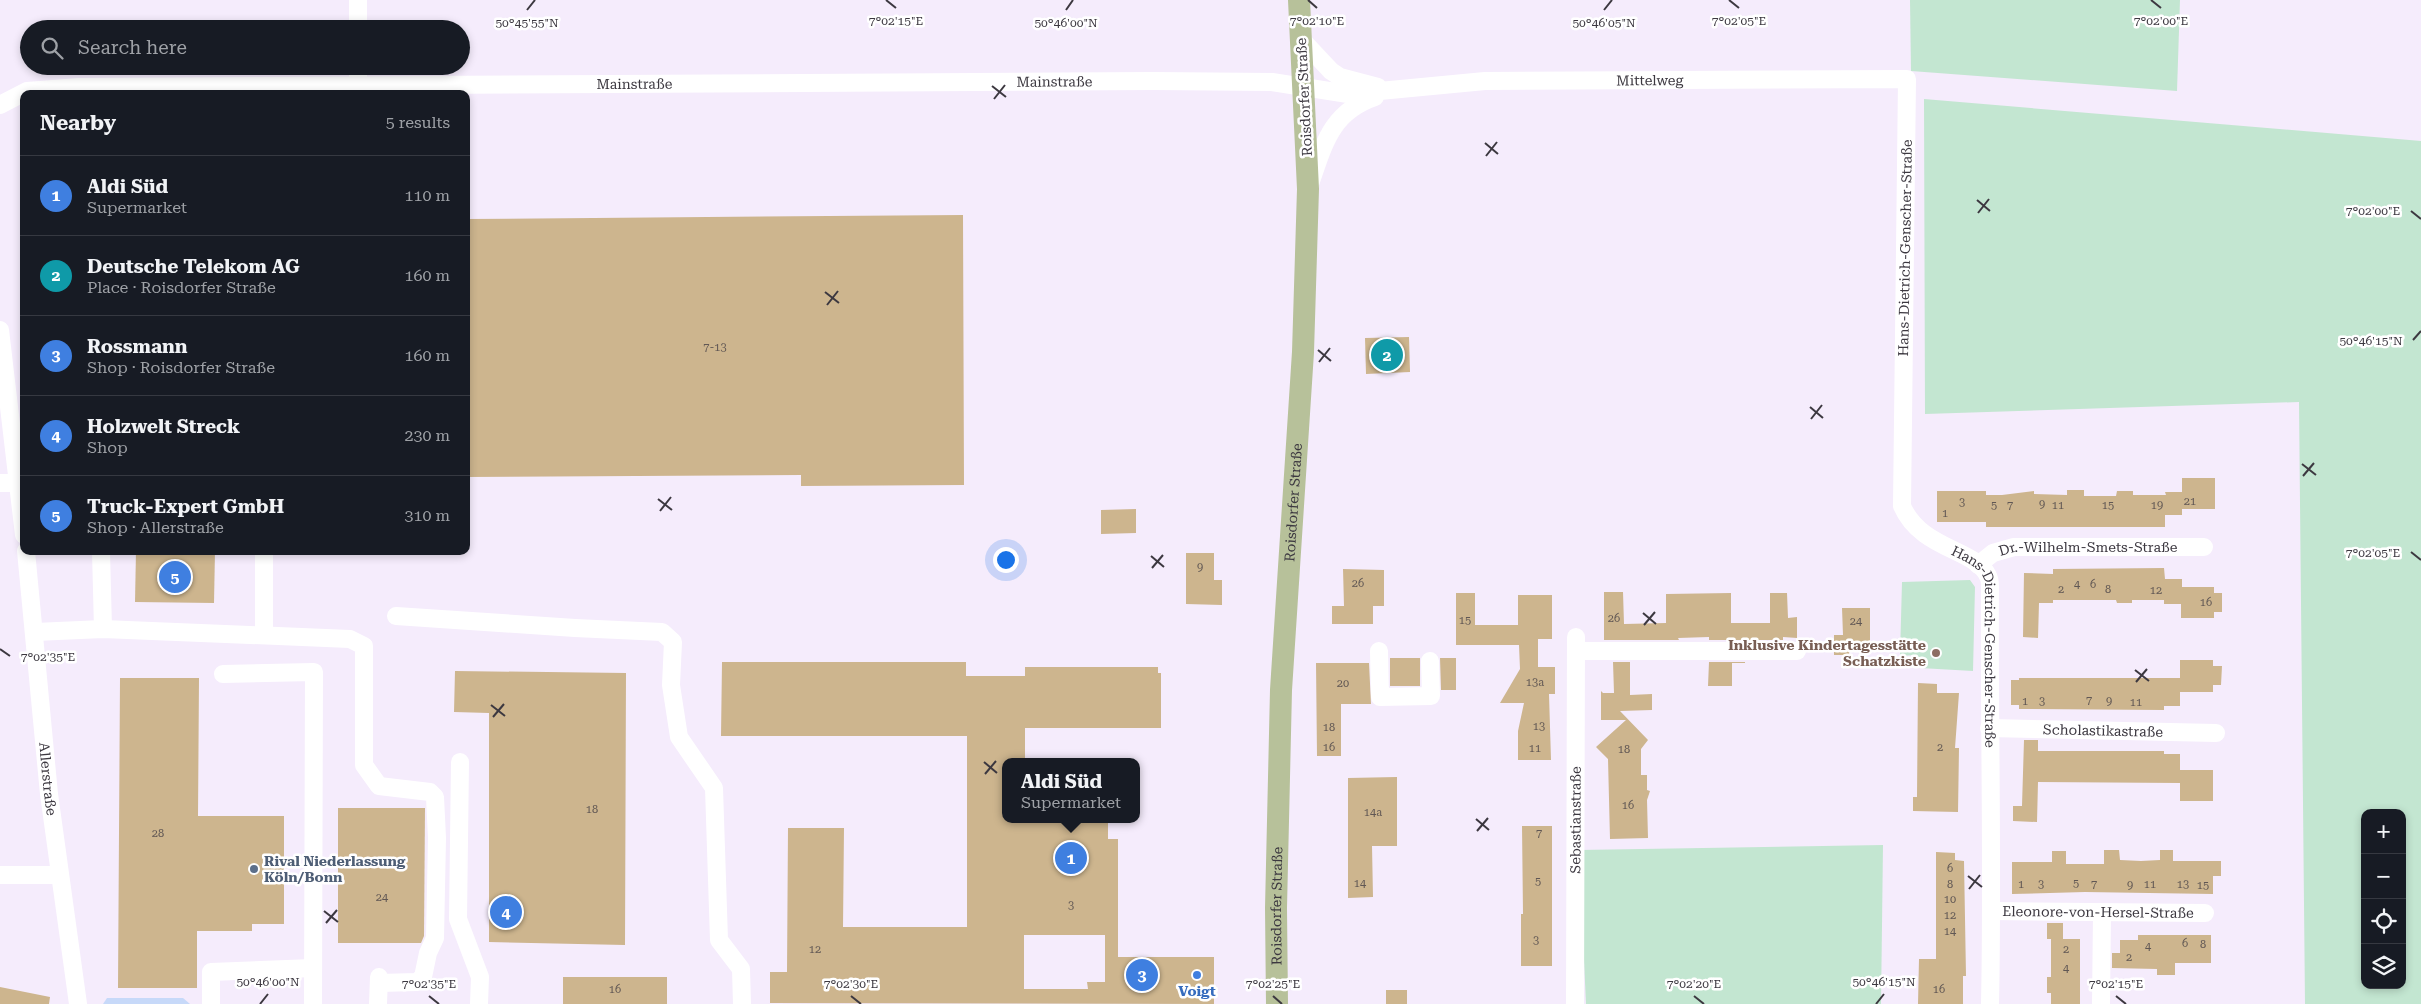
<!DOCTYPE html>
<meta charset="utf-8">
<style>
:root{--surface:#171b24;--page:#20242c;--text:#f1f3f6;--muted:#9ea1a6;--line:#363941;--accent:#8c9099}
body{margin:0;font-family:"Roboto Serif",serif;background:var(--page);color:var(--text)}
.controls{position:absolute;right:15px;bottom:15px;display:grid;overflow:hidden;border-radius:10px;box-shadow:0 2px 8px #0003}
.controls button{width:45px;height:45px;display:grid;place-items:center;padding:0;border:0;border-bottom:1px solid var(--line);background:var(--surface);color:var(--text);font:25px sans-serif}
.you{position:absolute;left:1005px;top:559px;width:18px;height:18px;margin:-12px;border:4px solid #fff;border-radius:50%;background:#1a73e8;box-shadow:0 0 0 8px #1a73e833}
.badge{display:grid;place-items:center;width:32px;height:32px;border-radius:50%;background:var(--accent);color:#fff;font-size:16px;font-weight:700}
.pin{position:absolute;translate:-50% -50%;border:2px solid #fff;box-shadow:0 1px 5px #0006}
.popup{position:absolute;left:1002px;top:758px;width:138px;height:65px;box-sizing:border-box;display:grid;place-content:center;border-radius:10px;background:var(--surface);filter:drop-shadow(0 1px 4px #0005);font-size:16px;white-space:nowrap;color:var(--muted)}
.popup b{font-size:19px;color:var(--text)}
.popup::after{content:'';position:absolute;left:50%;top:100%;margin-left:-10px;border:10px solid transparent;border-top-color:var(--surface)}
.list{margin:0;padding:0;list-style:none}
h2{display:flex;justify-content:space-between;align-items:center;height:65px;margin:0;padding:0 20px;font-size:21px}
h2 small{font-size:16px;font-weight:400;color:var(--muted)}
.list li{display:grid;grid-template-columns:32px 1fr auto;gap:15px;align-items:center;box-sizing:border-box;height:80px;padding:0 20px;border-top:1px solid var(--line)}
.list b{display:block;font-size:19px;white-space:nowrap}
.list p{margin:0;font-size:16px;white-space:nowrap;color:var(--muted)}
.list em{font-size:16px;font-style:normal;color:var(--muted)}
.icon{flex:none;width:28px;height:28px;fill:none;stroke:currentColor;stroke-width:2;stroke-linecap:round;stroke-linejoin:round}
.map{position:relative;flex:none;width:2421px;height:1004px;overflow:hidden}
.search{position:absolute;background:var(--surface);box-shadow:0 2px 8px #0003;left:20px;top:20px;width:450px;height:55px;display:flex;align-items:center;gap:12px;box-sizing:border-box;padding:0 18px;border-radius:28px;color:var(--muted);font-size:19px}
.panel{position:absolute;background:var(--surface);box-shadow:0 2px 8px #0003;left:20px;top:90px;width:450px;height:465px;border-radius:10px}
.map>svg:first-child{display:block}
</style>
<div class="map">
<svg width="2421" height="1004" viewBox="0 0 2421 1004">
<rect width="100%" height="100%" fill="#f5ecfc"/>
<g fill="#c3e6d1" fill-rule="evenodd">
<path d="M1910 0H2180L2177 91 1911 71Z"/>
<path d="M1924 99 2421 141V1004H2305L2299 402 1925 414ZM2365 813H2402V985H2365Z"/>
<path d="M1970 580 1975 587 1973 671 1920 668 1916 655 1900 656 1902 582Z"/>
<path d="M1883 845 1881 1004H1586L1579 850Z"/>
</g>
<path fill="#c7d9f9" d="M107 998H183L190 1004H103Z"/>
<g fill="#cdb58e" fill-rule="evenodd">
<path d="M963 215 964 485 801 486V475L466 477V219Z"/>
<path d="M1409 337 1410 372 1366 374 1365 338Z"/>
<path d="M2182 478H2215V509H2182V515H2165V527H1986V522H1937V491H1986V495H2002L2034 491V494L2067 495V490H2084V496H2116L2117 491H2133V495H2166L2165 492H2182Z"/>
<path d="M1136 509V533L1101 534V510Z"/>
<path d="M136 551H215L214 603 135 602Z"/>
<path d="M1186 553H1214V580H1222V605L1186 604Z"/>
<path d="M2164 568 2165 579H2182V587H2214V593H2222V612H2214V618H2181V604H2164V600H2132V603H2117L2116 600H2053V603H2039L2038 638 2023 637 2024 573 2053 574V569Z"/>
<path d="M1343 569 1384 570V606H1373V624H1332V606H1344Z"/>
<path d="M1604 592H1623L1624 624 1666 623V594L1731 593V623H1770V593H1787L1788 618 1797 617V638L1783 637V640H1709V637L1678 638 1679 640H1604Z"/>
<path d="M1456 593H1475V625H1518V595H1552V639H1538V667H1555V694H1549L1551 760H1518V731L1524 703H1500L1520 669 1519 645H1456Z"/>
<path d="M1842 608H1870V646H1850L1849 655H1834V635H1843Z"/>
<rect x="1390" y="658" width="30" height="28"/>
<path d="M1440 658H1456V690H1441Z"/>
<path d="M2180 660H2213V666H2222L2221 685H2213V692H2180V706H2164V710L2019 709V705H2011V680H2019V678H2180Z"/>
<path d="M722 662H966V676H1025V667H1158V673H1161V728H1025V762H1006V819H1108V839H1118V957H1214V1004L770 1003V972H787L788 828H844L843 927H967V736H721ZM1024 935H1105V982H1087L1088 989H1024Z"/>
<path d="M1613 662H1630V695L1652 694V710L1620 711 1648 740 1641 749V775H1647V790L1650 791 1647 800 1648 838 1610 839 1608 759 1596 747 1626 720H1601V691L1603 693H1614Z"/>
<path d="M1709 662H1745V663H1732V686H1708Z"/>
<path d="M1316 663H1369L1371 704H1341V756H1317Z"/>
<path d="M455 671 626 673 625 945 489 942V713L454 712Z"/>
<path d="M120 678H199L198 816H284V924H252V931H197V988H118Z"/>
<path d="M1918 683 1937 684V693H1959L1955 748H1959L1958 812 1913 811V797H1917Z"/>
<path d="M2024 740H2038V751H2164V754H2180V783L2038 782 2037 822 2013 821V806H2022Z"/>
<rect x="2180" y="770" width="33" height="31"/>
<path d="M1397 777V846H1372L1373 897 1348 898V778Z"/>
<path d="M338 808H425L424 936 421 943H338Z"/>
<path d="M1522 826H1552V966H1521V914H1523Z"/>
<path d="M2104 850H2119L2120 860 2141 861 2160 860V850H2173V861H2221V876H2213V894L2085 892 2012 894V862H2052V851H2066V864H2104Z"/>
<path d="M1936 852 1955 853V860L1964 861 1966 976H1963V1004H1918L1919 959H1936Z"/>
<rect x="2047" y="923" width="16" height="16"/>
<path d="M2138 935H2211V963H2175V975H2157V969L2112 968V953H2120V940H2138Z"/>
<path d="M2051 939H2080V1004H2051V993H2047V977H2051Z"/>
<rect x="563" y="977" width="104" height="27"/>
<path d="M0 987 50 997 49 1004H0Z"/>
<rect x="1386" y="990" width="21" height="14"/>
</g>
<g fill="none" stroke-linecap="round" stroke-linejoin="round">
<g stroke="#fff" stroke-width="18">
<path d="M358 29V0"/>
<path d="M1301 39 1331 71 1340 77 1378 87"/>
<path d="M358 87V66"/>
<path id="s1" d="M0 105 27 91 79 87 1153 81 1272 82 1348 94 1485 81 1907 79 1902 506C1921 550 1976 549 1988 576 1990 579 1990 584 1990 588 1989 727 1993 865 1990 1004"/>
<path d="M1310 184C1324 144 1331 112 1375 97"/>
<path d="M0 330 24 535"/>
<path d="M0 483H18"/>
<path id="s2" d="M26 551 49 794 78 1004"/>
<path d="M101 551 103 629"/>
<path id="s3" d="M1978 565 1993 553 2014 547H2204"/>
<path d="M396 616 575 628 662 632 673 642 671 685 679 737 714 788 719 940 741 969 742 1004"/>
<path d="M35 632 103 629 350 639 364 646V765L379 786 430 792 435 797 437 838 435 938 428 953 423 977 417 982 379 983"/>
<path d="M264 635V551"/>
<path d="M1379 651 1380 697 1431 696 1430 661"/>
<path d="M1576 651H1797"/>
<path d="M223 674 314 672 313 1004"/>
<path id="s4" d="M1989 728 2216 733"/>
<path d="M460 762 458 919 480 977 479 1004"/>
<path d="M0 875H59"/>
<path id="s5" d="M1992 911 2205 913"/>
<path d="M211 1004V972L313 968"/>
<path d="M378 1004 379 977"/>
<path id="s6" d="M1575 1004 1576 637"/>
<path d="M2101 1004 2102 914"/>
</g>
<path stroke="#b7c19a" stroke-width="22" id="s7" d="M1277 1004 1276 908 1281 690 1303 352 1308 189 1299 0"/>
</g>
<path fill="none" stroke="#3c3840" stroke-width="2" d="M886 0 896 8M1308 0 1317 8M1729 0 1739 8M2151 0 2161 8M527 10 535 0M1066 10 1073 0M1604 10 1612 0M992 86 1006 97M994 99 1005 85M1485 143 1498 154M1486 156 1497 142M1977 200 1990 211M2411 211 2421 219M1978 213 1989 199M825 292 839 303M827 305 838 291M2413 340 2421 331M1318 350 1331 361M1319 362 1330 348M1810 407 1823 418M1811 419 1822 405M2302 464 2316 475M2303 476 2314 463M658 499 672 510M660 511 671 497M2411 552 2421 560M1151 556 1164 567M1152 568 1163 555M1643 613 1656 624M1644 625 1655 612M0 649 10 656M2135 670 2149 681M2136 682 2147 669M491 705 505 716M493 717 504 704M984 762 997 773M985 774 996 761M1476 819 1489 830M1477 831 1488 818M1968 876 1982 887M1969 889 1980 875M324 911 338 922M326 923 337 910M429 996 439 1004M851 996 861 1004M1273 996 1282 1004M1694 996 1704 1004M2116 996 2126 1004M260 1004 268 994M1876 1004 1884 994"/>
<circle fill="#8d6e63" stroke="#fff" stroke-width="2" cx="1936" cy="653" r="5"/>
<circle fill="#5c6f8a" stroke="#fff" stroke-width="2" cx="254" cy="869" r="5"/>
<circle fill="#3f7fe0" stroke="#fff" stroke-width="2" cx="1197" cy="975" r="5"/>
<g text-anchor="middle" stroke-width="5" stroke-linejoin="round" paint-order="stroke">
<g font-size="11" fill="#605754">
<text x="715" y="351">7-13</text>
<text x="2190" y="505">21</text>
<text x="1962" y="506">3</text>
<text x="2042" y="508">9</text>
<text x="1994" y="509">5</text>
<text x="2010" y="509">7</text>
<text x="2058" y="509">11</text>
<text x="2108" y="509">15</text>
<text x="2157" y="509">19</text>
<text x="1945" y="517">1</text>
<text x="1200" y="571">9</text>
<text x="1358" y="587">26</text>
<text x="2077" y="588">4</text>
<text x="2093" y="588">6</text>
<text x="2061" y="593">2</text>
<text x="2108" y="593">8</text>
<text x="2156" y="594">12</text>
<text x="2206" y="606">16</text>
<text x="1614" y="622">26</text>
<text x="1465" y="624">15</text>
<text x="1856" y="625">24</text>
<text x="1535" y="686">13a</text>
<text x="1343" y="687">20</text>
<text x="2089" y="704">7</text>
<text x="2025" y="705">1</text>
<text x="2042" y="705">3</text>
<text x="2109" y="705">9</text>
<text x="2136" y="706">11</text>
<text x="1539" y="730">13</text>
<text x="1329" y="731">18</text>
<text x="1329" y="751">16</text>
<text x="1940" y="751">2</text>
<text x="1535" y="752">11</text>
<text x="1624" y="753">18</text>
<text x="1628" y="809">16</text>
<text x="592" y="813">18</text>
<text x="1373" y="816">14a</text>
<text x="158" y="837">28</text>
<text x="1539" y="837">7</text>
<text x="1950" y="872">6</text>
<text x="1538" y="885">5</text>
<text x="1360" y="887">14</text>
<text x="2076" y="887">5</text>
<text x="1950" y="888">8</text>
<text x="2021" y="888">1</text>
<text x="2041" y="888">3</text>
<text x="2094" y="888">7</text>
<text x="2150" y="888">11</text>
<text x="2183" y="888">13</text>
<text x="2130" y="889">9</text>
<text x="2203" y="889">15</text>
<text x="382" y="901">24</text>
<text x="1950" y="903">10</text>
<text x="1071" y="909">3</text>
<text x="1950" y="919">12</text>
<text x="1950" y="935">14</text>
<text x="1536" y="944">3</text>
<text x="2185" y="947">6</text>
<text x="2203" y="948">8</text>
<text x="2148" y="950">4</text>
<text x="815" y="953">12</text>
<text x="2066" y="953">2</text>
<text x="2129" y="961">2</text>
<text x="2066" y="972">4</text>
<text x="615" y="993">16</text>
<text x="1939" y="993">16</text>
</g>
<g font-size="14" fill="#3c3840" stroke="#fff">
<text dy="5" stroke="none"><textPath href="#s1" startOffset="1655">Mittelweg</textPath></text>
<text dy="5" stroke="none"><textPath href="#s1" startOffset="1058">Mainstraße</textPath></text>
<text dy="5" stroke="none"><textPath href="#s1" startOffset="638">Mainstraße</textPath></text>
<text transform="translate(1304 97) rotate(-93)" y="5">Roisdorfer Straße</text>
<text transform="translate(1905 248) rotate(-89)" y="5">Hans-Dietrich-Genscher-Straße</text>
<text dy="5" stroke="none"><textPath href="#s7" startOffset="502">Roisdorfer Straße</textPath></text>
<text dy="5" stroke="none"><textPath href="#s3" startOffset="115">Dr.-Wilhelm-Smets-Straße</textPath></text>
<text dy="5" stroke="none"><textPath href="#s1" startOffset="2516">Hans-Dietrich-Genscher-Straße</textPath></text>
<text dy="5" stroke="none"><textPath href="#s4" startOffset="114">Scholastikastraße</textPath></text>
<text dy="5" stroke="none"><textPath href="#s2" startOffset="229">Allerstraße</textPath></text>
<text dy="5" stroke="none"><textPath href="#s6" startOffset="184">Sebastianstraße</textPath></text>
<text dy="5" stroke="none"><textPath href="#s7" startOffset="98">Roisdorfer Straße</textPath></text>
<text dy="5" stroke="none"><textPath href="#s5" startOffset="106">Eleonore-von-Hersel-Straße</textPath></text>
</g>
<g font-size="14" font-weight="bold" fill="#785e54" stroke="#fff" text-anchor="end">
<text x="1926" y="650">Inklusive Kindertagesstätte<tspan x="1926" dy="16">Schatzkiste</tspan></text>
</g>
<g font-size="14" font-weight="bold" fill="#4e5e75" stroke="#fff" text-anchor="start">
<text x="264" y="866">Rival Niederlassung<tspan x="264" dy="16">Köln/Bonn</tspan></text>
</g>
<g font-size="14" font-weight="bold" fill="#366cbe" stroke="#fff">
<text x="1197" y="996">Voigt</text>
</g>
</g>
<g font-size="12" text-anchor="middle" fill="#3c3840" stroke="#fff" stroke-width="5" stroke-linejoin="round" paint-order="stroke">
<text x="2161" y="25">7°02'00"E</text>
<text x="896" y="25">7°02'15"E</text>
<text x="1317" y="25">7°02'10"E</text>
<text x="1739" y="25">7°02'05"E</text>
<text x="527" y="27">50°45'55"N</text>
<text x="1066" y="27">50°46'00"N</text>
<text x="1604" y="27">50°46'05"N</text>
<text x="2373" y="215">7°02'00"E</text>
<text x="2371" y="345">50°46'15"N</text>
<text x="2373" y="557">7°02'05"E</text>
<text x="48" y="661">7°02'35"E</text>
<text x="268" y="986">50°46'00"N</text>
<text x="1884" y="986">50°46'15"N</text>
<text x="429" y="988">7°02'35"E</text>
<text x="851" y="988">7°02'30"E</text>
<text x="1273" y="988">7°02'25"E</text>
<text x="1694" y="988">7°02'20"E</text>
<text x="2116" y="988">7°02'15"E</text>
</g>
</svg>
<div class="controls">
<button>+</button>
<button>−</button>
<button><svg class="icon" aria-label="locate" viewBox="0 0 24 24"><circle cx="12" cy="12" r="6"/><path d="M12 2v4M12 18v4M2 12h4M18 12h4"/></svg></button>
<button><svg class="icon" aria-label="layers" viewBox="0 0 24 24"><path d="M12 4l9 5-9 5-9-5zM3 14l9 5 9-5"/></svg></button>
</div>
<div class="you"></div>
<div class="pin badge" style="left:1071px;top:858px;background:#3f7fe0">1</div>
<div class="popup"><b>Aldi Süd</b>Supermarket</div>
<div class="pin badge" style="left:1387px;top:355px;background:#0f9aa8">2</div>
<div class="pin badge" style="left:1142px;top:975px;background:#3f7fe0">3</div>
<div class="pin badge" style="left:506px;top:912px;background:#3f7fe0">4</div>
<div class="pin badge" style="left:175px;top:577px;background:#3f7fe0">5</div>
<div class="search"><svg class="icon" aria-label="search" viewBox="0 0 24 24"><circle cx="10" cy="10" r="6"/><path d="M15 15l6 6"/></svg>Search here</div>
<section class="panel">
<h2>Nearby<small>5 results</small></h2>
<ul class="list">
<li><span class="badge" style="background:#3f7fe0">1</span><div><b>Aldi Süd</b><p>Supermarket</p></div><em>110 m</em></li>
<li><span class="badge" style="background:#0f9aa8">2</span><div><b>Deutsche Telekom AG</b><p>Place · Roisdorfer Straße</p></div><em>160 m</em></li>
<li><span class="badge" style="background:#3f7fe0">3</span><div><b>Rossmann</b><p>Shop · Roisdorfer Straße</p></div><em>160 m</em></li>
<li><span class="badge" style="background:#3f7fe0">4</span><div><b>Holzwelt Streck</b><p>Shop</p></div><em>230 m</em></li>
<li><span class="badge" style="background:#3f7fe0">5</span><div><b>Truck-Expert GmbH</b><p>Shop · Allerstraße</p></div><em>310 m</em></li>
</ul>
</section>
</div>
